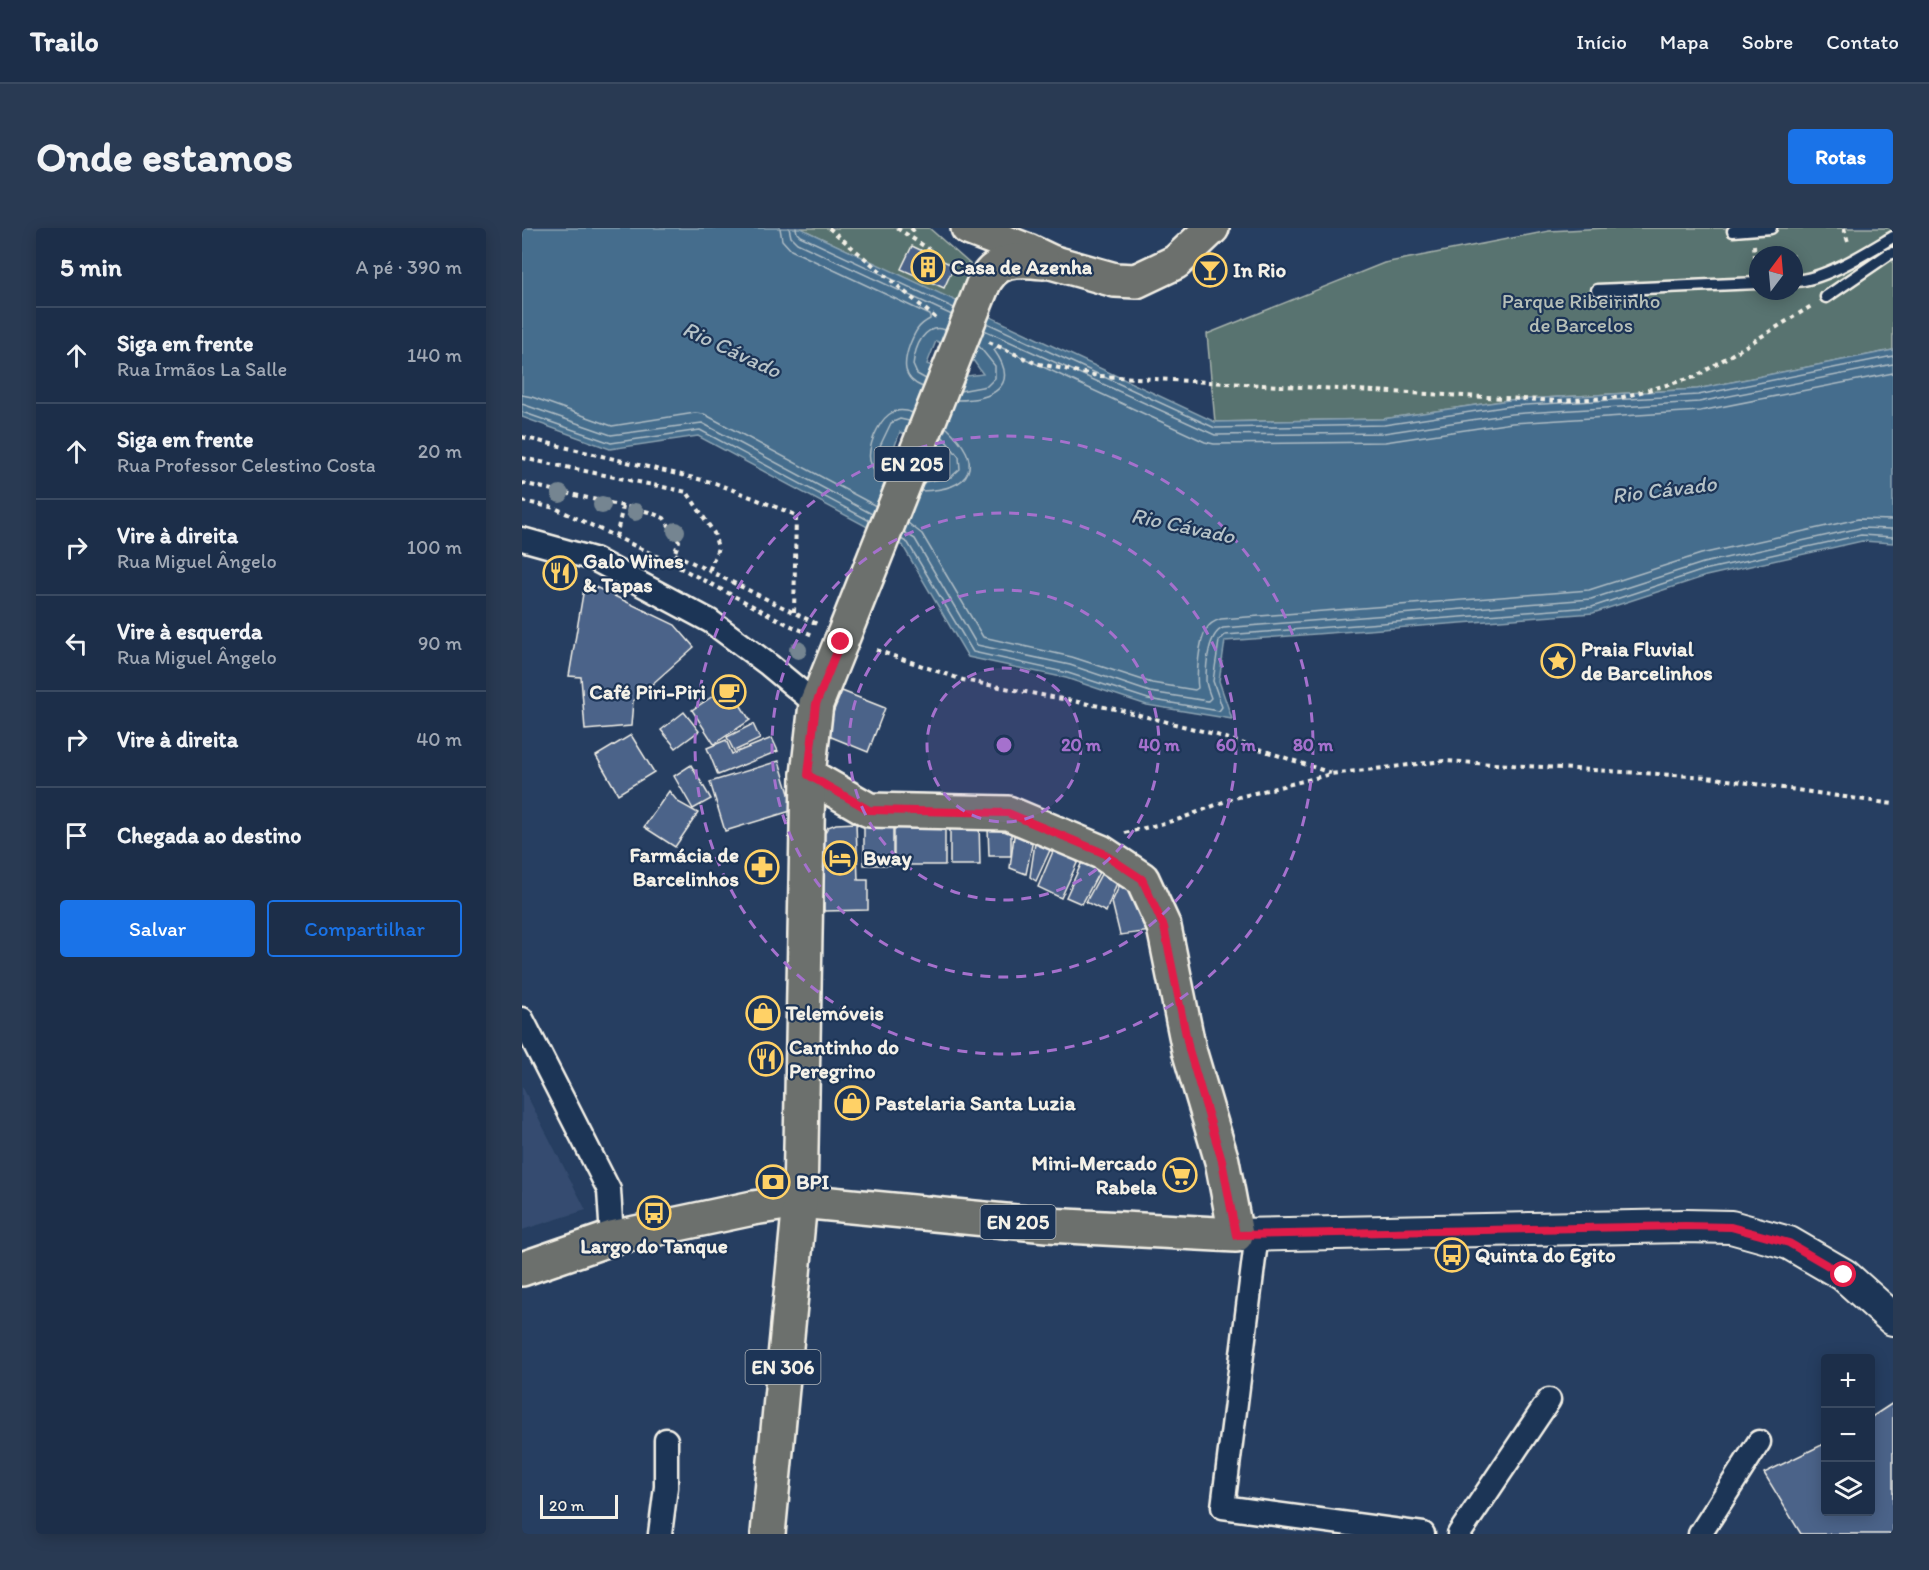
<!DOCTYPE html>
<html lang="pt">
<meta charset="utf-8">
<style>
:root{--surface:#1c2e49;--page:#293a53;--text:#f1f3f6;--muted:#a0a8b4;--line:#3a4a61;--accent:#1a73e8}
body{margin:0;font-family:Itim,sans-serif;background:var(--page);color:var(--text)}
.controls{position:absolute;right:18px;bottom:18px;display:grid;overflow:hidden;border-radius:6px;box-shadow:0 3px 15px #0003}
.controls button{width:54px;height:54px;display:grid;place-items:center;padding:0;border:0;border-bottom:2px solid var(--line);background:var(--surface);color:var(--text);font:30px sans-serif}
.compass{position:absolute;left:1227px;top:18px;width:54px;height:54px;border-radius:50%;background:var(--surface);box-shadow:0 3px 15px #0003;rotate:16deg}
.scale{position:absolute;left:18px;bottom:15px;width:78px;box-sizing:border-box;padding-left:6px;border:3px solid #f4f1e8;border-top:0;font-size:16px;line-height:21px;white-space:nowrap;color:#f4f1e8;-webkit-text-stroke:4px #1d3557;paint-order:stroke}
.stop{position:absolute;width:18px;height:18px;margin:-14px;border:4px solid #e11d48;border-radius:50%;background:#fff}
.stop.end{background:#e11d48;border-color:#fff;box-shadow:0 2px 6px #0008}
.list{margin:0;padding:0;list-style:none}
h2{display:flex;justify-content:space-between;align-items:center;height:78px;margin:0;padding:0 24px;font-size:26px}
h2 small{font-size:20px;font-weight:400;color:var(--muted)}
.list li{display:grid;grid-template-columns:39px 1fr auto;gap:18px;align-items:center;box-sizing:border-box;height:96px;padding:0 24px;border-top:2px solid var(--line)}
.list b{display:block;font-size:22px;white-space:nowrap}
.list p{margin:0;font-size:20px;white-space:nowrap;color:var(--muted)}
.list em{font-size:20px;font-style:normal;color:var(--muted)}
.actions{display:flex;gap:12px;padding:18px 24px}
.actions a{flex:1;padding:14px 0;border:2px solid var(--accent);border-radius:6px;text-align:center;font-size:21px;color:var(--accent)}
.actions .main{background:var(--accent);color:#fff}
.icon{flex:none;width:33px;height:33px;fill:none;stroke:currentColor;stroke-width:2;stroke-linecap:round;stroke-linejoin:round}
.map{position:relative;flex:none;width:1371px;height:1306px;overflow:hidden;border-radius:6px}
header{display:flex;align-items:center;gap:36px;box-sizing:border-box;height:84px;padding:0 30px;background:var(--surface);border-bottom:2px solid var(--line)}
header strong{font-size:28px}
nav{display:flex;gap:33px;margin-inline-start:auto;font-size:21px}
.intro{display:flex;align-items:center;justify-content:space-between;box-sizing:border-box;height:144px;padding:0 36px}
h1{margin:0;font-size:42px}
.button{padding:15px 27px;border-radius:6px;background:var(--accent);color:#fff;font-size:21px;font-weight:700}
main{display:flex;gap:36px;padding:0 36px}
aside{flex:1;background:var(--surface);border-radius:6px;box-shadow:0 3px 15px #0003}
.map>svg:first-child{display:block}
</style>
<header>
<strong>Trailo</strong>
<nav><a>Início</a><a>Mapa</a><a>Sobre</a><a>Contato</a></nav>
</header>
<div class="intro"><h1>Onde estamos</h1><a class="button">Rotas</a></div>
<main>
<aside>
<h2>5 min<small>A pé · 390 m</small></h2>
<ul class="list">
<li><svg class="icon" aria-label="ahead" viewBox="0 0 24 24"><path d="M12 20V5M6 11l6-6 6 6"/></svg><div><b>Siga em frente</b><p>Rua Irmãos La Salle</p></div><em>140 m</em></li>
<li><svg class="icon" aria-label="ahead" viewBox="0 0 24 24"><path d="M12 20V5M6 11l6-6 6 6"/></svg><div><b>Siga em frente</b><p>Rua Professor Celestino Costa</p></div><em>20 m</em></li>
<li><svg class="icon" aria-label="right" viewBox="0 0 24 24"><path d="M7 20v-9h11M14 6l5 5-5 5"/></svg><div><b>Vire à direita</b><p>Rua Miguel Ângelo</p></div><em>100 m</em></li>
<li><svg class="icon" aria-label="left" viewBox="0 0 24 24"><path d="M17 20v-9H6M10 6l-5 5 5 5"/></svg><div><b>Vire à esquerda</b><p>Rua Miguel Ângelo</p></div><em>90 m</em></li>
<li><svg class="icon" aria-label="right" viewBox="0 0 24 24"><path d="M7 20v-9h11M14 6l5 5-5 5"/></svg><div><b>Vire à direita</b></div><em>40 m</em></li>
<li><svg class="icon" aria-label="arrive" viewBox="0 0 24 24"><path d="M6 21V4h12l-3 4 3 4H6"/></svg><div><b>Chegada ao destino</b></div></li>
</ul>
<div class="actions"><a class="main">Salvar</a><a>Compartilhar</a></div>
</aside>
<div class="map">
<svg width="1371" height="1306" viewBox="0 0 1371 1306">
<rect width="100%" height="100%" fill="#263e61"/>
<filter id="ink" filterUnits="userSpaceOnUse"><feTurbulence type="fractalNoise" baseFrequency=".0167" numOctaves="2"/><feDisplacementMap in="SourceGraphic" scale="12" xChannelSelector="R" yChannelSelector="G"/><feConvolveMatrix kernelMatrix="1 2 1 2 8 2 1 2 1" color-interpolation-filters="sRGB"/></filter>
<g filter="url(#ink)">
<path fill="#354c6f" d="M0 858 64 982 0 1002Z"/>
<g fill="#59736f" stroke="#a6b2ac" stroke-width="1.5" fill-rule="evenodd">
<path d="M278 0H407L448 36 440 77Z"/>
<path d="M1083 0H1371V122L1175 161 987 172 861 191 693 194 685 106 862 35 1027 3ZM1236 27H1272V63H1236Z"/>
</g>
<path fill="#456d8d" stroke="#8ba2b1" stroke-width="1.5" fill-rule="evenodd" d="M0 0H278L693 194 861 191 987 172 1175 161 1371 122V315L1340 313 1184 348 1071 385 703 413 697 453 710 491 625 477 544 450 446 429 381 318 176 208 88 221 0 189ZM414 113 446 125 461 146 437 149 405 136ZM378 204 410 216 426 237 400 240 369 228Z"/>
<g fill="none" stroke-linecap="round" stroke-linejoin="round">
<g stroke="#aebcc4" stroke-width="1.5">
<path d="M258 0 260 12 269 22 408 87V91C396 97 393 104 388 116 381 135 380 151 401 159"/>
<path d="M267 0 269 9 275 15 430 87"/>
<path d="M274 0 275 5 278 8 432 80"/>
<path d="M465 95 693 200 862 197 988 178 1176 167 1371 128"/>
<path d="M462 102 693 207 862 205 989 186 1177 174 1371 136"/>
<path d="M404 151 395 146 391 137C393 119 402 94 424 102"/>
<path d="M438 163 465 158 473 150V138L456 117"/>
<path d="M0 167 10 169 90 198 173 185 182 186 354 278"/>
<path d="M435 172C469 172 499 159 472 122L476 118 683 214 692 216 863 214 990 195 1178 183 1371 145"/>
<path d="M0 176 89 207 180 195 350 286"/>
<path d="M0 184 89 215 178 202 348 293"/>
<path d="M368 242 357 233 356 222 369 195 378 191 387 193"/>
<path d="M365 250C344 242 345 226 352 208 360 190 370 177 391 185"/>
<path d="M402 254 429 249 438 241 437 229 420 208"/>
<path d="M398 263C452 262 463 235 424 199"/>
<path d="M386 295 400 306 461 409 550 429 630 455 673 462 676 460C674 447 677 413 684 402 687 396 692 393 699 391L1067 362 1179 326 1336 291 1371 292"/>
<path d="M382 304 393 311 455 417 548 437 628 464 686 473 689 470C687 464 684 458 684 452 684 437 686 406 701 400L1069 371 1181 335 1338 300 1371 301"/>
<path d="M379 311 386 315 451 424 546 445 626 471 697 483 700 479 691 453 697 413 703 407 1070 379 1182 342 1339 307 1371 309"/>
</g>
</g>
<g fill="#4b6389" stroke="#f4f1e8" stroke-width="1.5">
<path d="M390 18 432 38 422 60 379 41Z"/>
<path d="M63 354 153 397 172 419 111 473 109 498 63 502 59 449 47 448Z"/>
<path d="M206 458 228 492 192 516 170 482Z"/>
<path d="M320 463 363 480 346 524 302 506Z"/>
<path d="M162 484 177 503 154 520 139 502Z"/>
<path d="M231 496 238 511 212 523 205 509Z"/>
<path d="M109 507 132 544 96 566 74 528Z"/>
<path d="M250 510 256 523 196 547 185 520 204 512 210 526Z"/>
<path d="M257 533 272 582 203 603 188 554Z"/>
<path d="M169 537 189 571 171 581 152 548Z"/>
<path d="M147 563 156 574 176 585 153 619 122 599Z"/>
<rect x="342" y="593" width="29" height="44"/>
<rect x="372" y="593" width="51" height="44"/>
<path d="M428 594H457L458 637H428Z"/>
<path d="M334 595 336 652H346V682L302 683 301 608 306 599 314 596Z"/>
<path d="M466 600H489V628H467Z"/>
<path d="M493 600 513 602 504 646 488 640Z"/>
<path d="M515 602 534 609 514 653 508 649Z"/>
<path d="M537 609 562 620 539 670 516 659Z"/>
<path d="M566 621 583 633 560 676 544 669Z"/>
<path d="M584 637 599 644 584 684 564 674Z"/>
<path d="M603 645 638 702 598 707 590 674Z"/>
<path d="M1371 1175V1306H1279L1242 1245 1304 1215V1284H1348V1190Z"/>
</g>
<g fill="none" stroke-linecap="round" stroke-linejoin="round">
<g stroke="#f4f1e8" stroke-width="15">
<g id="lane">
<path d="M1211 3 1249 0"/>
<path d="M1272 53C1302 52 1344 25 1371 9"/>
<path d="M1075 62 1236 55"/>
<path d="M1304 69 1367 26 1371 25"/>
</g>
</g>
<g stroke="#f4f1e8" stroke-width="27">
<g id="street">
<path d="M0 311 72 331 188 393 247 437 294 476"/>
<path d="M0 791 87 962 90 1010"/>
<path d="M735 1006 701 1279 901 1306"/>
<path d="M138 1306 144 1259V1212"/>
<path d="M937 1306 1027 1172"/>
<path d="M1178 1306 1237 1214"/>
</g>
</g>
<g stroke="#f4f1e8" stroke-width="36">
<path id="secondary" d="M714 1007 1163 998 1209 999 1267 1015 1322 1047 1371 1091"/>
</g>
<g stroke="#f4f1e8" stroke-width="38">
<g id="primary">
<path d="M446 0 506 23 529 34 593 52 614 53 654 34 690 0"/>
<path d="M460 59C472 30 495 31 521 34"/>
<path d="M0 1041 90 1010 231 980 278 973 525 997 714 1007 700 933 667 822 642 699 620 651 579 624 486 585 347 582 286 547"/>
<path d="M246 1306 278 973 286 547 294 476 319 414"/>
</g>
</g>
<g stroke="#f4f1e8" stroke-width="4" stroke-dasharray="4.5 4.5" stroke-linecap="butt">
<path d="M307 0 416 92"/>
<path d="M375 0 411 24V28"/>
<path d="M389 0 391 2 393 0"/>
<path d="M1322 0 1326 14"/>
<path d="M1232 17 1234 40"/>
<path d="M467 114 513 135 576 148 1036 173 1101 169 1173 149 1291 77"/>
<path d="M0 209 193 255 274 287 272 385"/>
<path d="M0 230 165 264 192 305 196 320 187 343"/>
<path d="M0 255 127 284 142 290 157 313 149 335"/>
<path d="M0 273 33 280 149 335 267 397 293 408"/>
<path d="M94 309 101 278"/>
<path d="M153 326 295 396"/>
<path d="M354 422 441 452 598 482 692 506 809 545"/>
<path d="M603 605 658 591 709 571 809 546 922 533 1185 549 1371 576"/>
</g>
<use href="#lane" stroke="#1d3557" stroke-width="10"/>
<use href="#street" stroke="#1d3557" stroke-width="22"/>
<use href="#secondary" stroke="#1d3557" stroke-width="32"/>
<use href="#primary" stroke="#6c706d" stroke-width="33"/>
<g stroke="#f4f1e8" stroke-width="38" stroke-linecap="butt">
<path id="primary-bridge" d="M319 414 460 59"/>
</g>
<use href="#primary-bridge" stroke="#6c706d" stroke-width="33"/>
</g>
<g fill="#758591">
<circle cx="38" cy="266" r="9"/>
<circle cx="80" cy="277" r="9"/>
<circle cx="113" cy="284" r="9"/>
<circle cx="154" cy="303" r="9"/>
<circle cx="276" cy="422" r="9"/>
</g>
</g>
<g fill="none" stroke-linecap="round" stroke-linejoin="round" filter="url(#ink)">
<path stroke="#e11d48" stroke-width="8" d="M319 414 294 476 286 547 347 582 486 585 579 624 620 651 642 699 667 822 700 933 714 1007 1163 998 1209 999 1267 1015 1322 1047"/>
</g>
<circle cx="482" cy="517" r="77" fill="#a571cd" fill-opacity=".12"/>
<g fill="none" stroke="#a571cd" stroke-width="3" stroke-dasharray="10 8">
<circle cx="482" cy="517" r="77"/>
<circle cx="482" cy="517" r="155"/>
<circle cx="482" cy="517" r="232"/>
<circle cx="482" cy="517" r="309"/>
</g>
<defs>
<g id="building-ring" transform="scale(1.725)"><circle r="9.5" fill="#1d3557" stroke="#ffd166" stroke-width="1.5"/><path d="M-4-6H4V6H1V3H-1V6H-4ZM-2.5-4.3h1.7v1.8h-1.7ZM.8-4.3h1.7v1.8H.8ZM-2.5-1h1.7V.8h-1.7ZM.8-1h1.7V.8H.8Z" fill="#ffd166"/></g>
<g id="bar-ring" transform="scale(1.725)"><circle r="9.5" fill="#1d3557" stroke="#ffd166" stroke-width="1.5"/><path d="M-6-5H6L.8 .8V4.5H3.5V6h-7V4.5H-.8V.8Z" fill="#ffd166"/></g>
<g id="restaurant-ring" transform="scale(1.725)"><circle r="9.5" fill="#1d3557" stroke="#ffd166" stroke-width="1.5"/><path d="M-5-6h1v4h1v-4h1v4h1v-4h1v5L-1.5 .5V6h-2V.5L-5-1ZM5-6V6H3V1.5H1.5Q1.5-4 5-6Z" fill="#ffd166"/></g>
<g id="sight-ring" transform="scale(1.725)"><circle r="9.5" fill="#1d3557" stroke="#ffd166" stroke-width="1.5"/><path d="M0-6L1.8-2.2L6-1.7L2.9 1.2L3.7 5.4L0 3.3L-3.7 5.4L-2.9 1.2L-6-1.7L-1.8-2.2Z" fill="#ffd166"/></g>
<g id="cafe-ring" transform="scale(1.725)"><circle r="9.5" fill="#1d3557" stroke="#ffd166" stroke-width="1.5"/><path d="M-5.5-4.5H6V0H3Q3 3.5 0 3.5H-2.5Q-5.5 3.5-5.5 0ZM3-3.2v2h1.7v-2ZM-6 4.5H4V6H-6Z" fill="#ffd166"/></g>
<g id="hotel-ring" transform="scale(1.725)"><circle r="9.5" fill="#1d3557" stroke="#ffd166" stroke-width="1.5"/><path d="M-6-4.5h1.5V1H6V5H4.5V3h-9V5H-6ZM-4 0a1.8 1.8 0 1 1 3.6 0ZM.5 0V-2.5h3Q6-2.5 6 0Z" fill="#ffd166"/></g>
<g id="pharmacy-ring" transform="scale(1.725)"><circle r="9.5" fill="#1d3557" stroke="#ffd166" stroke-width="1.5"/><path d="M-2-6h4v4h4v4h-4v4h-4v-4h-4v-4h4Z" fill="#ffd166"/></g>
<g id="shop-ring" transform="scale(1.725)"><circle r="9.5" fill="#1d3557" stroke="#ffd166" stroke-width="1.5"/><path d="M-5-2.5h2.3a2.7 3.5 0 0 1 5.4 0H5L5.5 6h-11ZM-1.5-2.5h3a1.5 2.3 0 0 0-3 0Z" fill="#ffd166"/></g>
<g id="supermarket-ring" transform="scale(1.725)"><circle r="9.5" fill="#1d3557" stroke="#ffd166" stroke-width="1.5"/><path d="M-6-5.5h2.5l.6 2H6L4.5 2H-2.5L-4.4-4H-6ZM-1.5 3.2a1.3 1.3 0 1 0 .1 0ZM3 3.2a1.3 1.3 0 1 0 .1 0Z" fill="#ffd166"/></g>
<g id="bank-ring" transform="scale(1.725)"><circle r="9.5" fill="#1d3557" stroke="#ffd166" stroke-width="1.5"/><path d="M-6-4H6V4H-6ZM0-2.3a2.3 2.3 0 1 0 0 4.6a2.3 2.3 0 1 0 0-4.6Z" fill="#ffd166"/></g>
<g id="bus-ring" transform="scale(1.725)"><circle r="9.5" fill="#1d3557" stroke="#ffd166" stroke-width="1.5"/><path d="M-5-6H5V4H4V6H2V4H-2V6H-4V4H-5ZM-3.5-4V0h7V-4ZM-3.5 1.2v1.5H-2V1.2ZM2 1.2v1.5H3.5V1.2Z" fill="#ffd166"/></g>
</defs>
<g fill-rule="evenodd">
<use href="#building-ring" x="406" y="39"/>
<use href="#bar-ring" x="688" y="42"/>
<use href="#restaurant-ring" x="38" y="345"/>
<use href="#sight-ring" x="1036" y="433"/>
<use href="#cafe-ring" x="207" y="464"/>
<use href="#hotel-ring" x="318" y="630"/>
<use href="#pharmacy-ring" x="240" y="639"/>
<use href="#shop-ring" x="241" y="785"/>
<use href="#restaurant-ring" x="244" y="831"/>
<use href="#shop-ring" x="330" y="875"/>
<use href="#supermarket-ring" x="658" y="947"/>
<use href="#bank-ring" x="251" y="954"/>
<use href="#bus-ring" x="132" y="985"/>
<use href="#bus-ring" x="930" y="1027"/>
</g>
<g text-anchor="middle" stroke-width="4.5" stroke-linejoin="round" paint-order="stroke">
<g fill="#1d3557" stroke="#b4b9bc" stroke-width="1.5">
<rect x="352.5" y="219" width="75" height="34" rx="4.5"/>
<rect x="458.5" y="977" width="75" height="34" rx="4.5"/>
<rect x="223.5" y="1122" width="75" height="34" rx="4.5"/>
</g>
<g font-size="20" font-weight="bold" fill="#f4f1e8">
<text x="390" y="243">EN 205</text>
<text x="496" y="1001">EN 205</text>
<text x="261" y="1146">EN 306</text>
</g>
<g font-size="21" font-weight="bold" fill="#f4f1e8" stroke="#1d3557" text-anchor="start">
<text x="429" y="46">Casa de Azenha</text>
<text x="711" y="49">In Rio</text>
<text x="61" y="340">Galo Wines<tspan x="61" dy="24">&amp; Tapas</tspan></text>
<text x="1059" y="428">Praia Fluvial<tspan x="1059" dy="24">de Barcelinhos</tspan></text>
<text x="184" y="471" text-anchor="end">Café Piri-Piri</text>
<text x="217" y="634" text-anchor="end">Farmácia de<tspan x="217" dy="24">Barcelinhos</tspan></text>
<text x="341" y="637">Bway</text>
<text x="264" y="792">Telemóveis</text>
<text x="267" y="826">Cantinho do<tspan x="267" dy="24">Peregrino</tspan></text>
<text x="353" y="882">Pastelaria Santa Luzia</text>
<text x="635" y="942" text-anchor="end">Mini-Mercado<tspan x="635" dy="24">Rabela</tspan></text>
<text x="274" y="961">BPI</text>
<text x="132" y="1025" text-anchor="middle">Largo do Tanque</text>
<text x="953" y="1034">Quinta do Egito</text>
</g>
<g font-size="21" fill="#b6bfb8" stroke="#1d3557">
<text x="1059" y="80">Parque Ribeirinho<tspan x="1059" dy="24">de Barcelos</tspan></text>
</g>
<g font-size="22" font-style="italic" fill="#b7c3c8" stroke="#1d3557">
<text transform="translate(210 121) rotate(25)" y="8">Rio Cávado</text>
<text transform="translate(1142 261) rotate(-7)" y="8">Rio Cávado</text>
<text transform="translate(661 297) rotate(12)" y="8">Rio Cávado</text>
</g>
</g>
<circle cx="482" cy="517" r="9" fill="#a571cd" stroke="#1d3557" stroke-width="3"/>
<g font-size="18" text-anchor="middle" font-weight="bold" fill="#a571cd" stroke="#1d3557" stroke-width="4.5" stroke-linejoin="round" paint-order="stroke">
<text x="559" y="523">20 m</text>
<text x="637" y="523">40 m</text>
<text x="714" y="523">60 m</text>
<text x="791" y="523">80 m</text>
</g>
</svg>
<div class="controls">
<button>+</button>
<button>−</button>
<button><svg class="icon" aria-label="layers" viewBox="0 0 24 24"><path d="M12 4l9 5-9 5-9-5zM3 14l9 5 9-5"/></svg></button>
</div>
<svg class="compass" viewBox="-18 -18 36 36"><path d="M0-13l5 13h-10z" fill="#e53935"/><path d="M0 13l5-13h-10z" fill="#a0a8b4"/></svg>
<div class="scale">20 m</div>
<div class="stop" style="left:1322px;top:1047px"></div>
<div class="stop end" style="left:319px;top:414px"></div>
</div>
</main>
